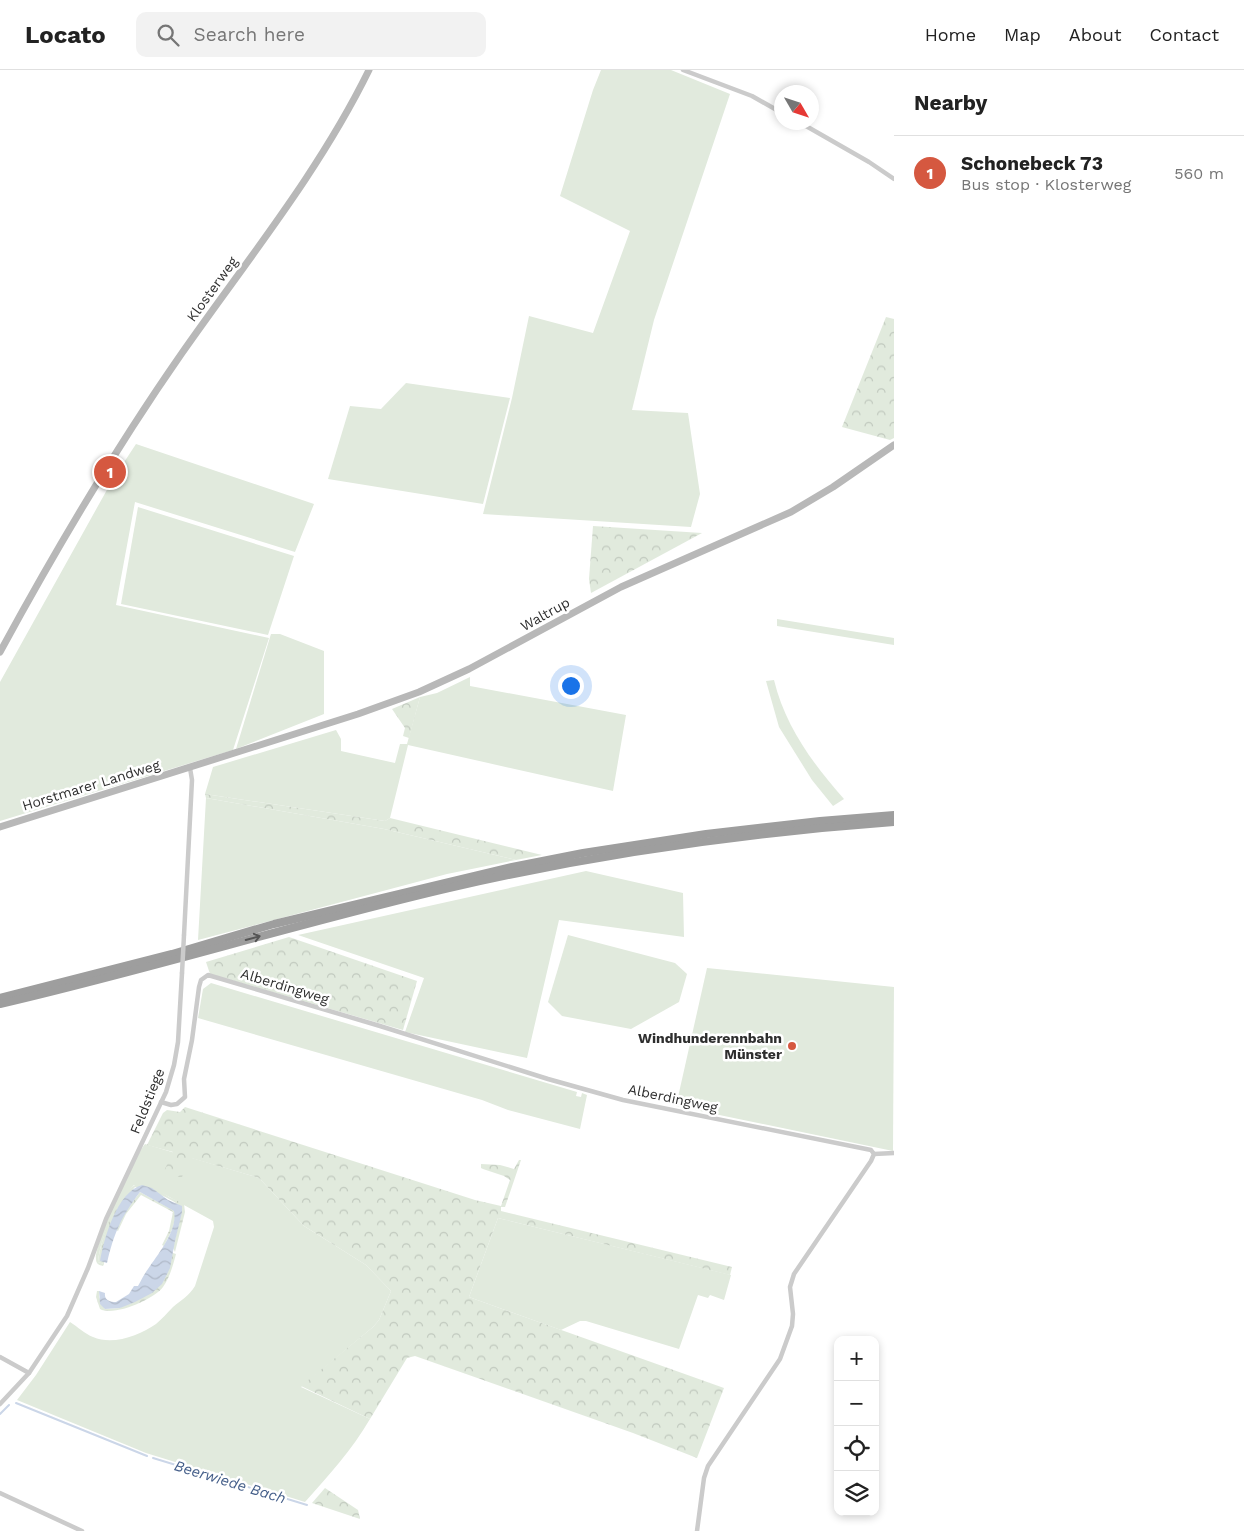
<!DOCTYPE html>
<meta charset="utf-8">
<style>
:root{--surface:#fff;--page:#f2f2f2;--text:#222;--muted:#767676;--line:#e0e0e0;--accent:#d55840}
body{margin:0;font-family:"Work Sans",sans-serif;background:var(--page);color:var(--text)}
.controls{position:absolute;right:15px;bottom:15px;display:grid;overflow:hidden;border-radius:10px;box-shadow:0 2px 8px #0003}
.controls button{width:45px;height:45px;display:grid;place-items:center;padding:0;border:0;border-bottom:1px solid var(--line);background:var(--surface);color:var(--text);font:25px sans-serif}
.compass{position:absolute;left:774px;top:15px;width:45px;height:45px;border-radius:50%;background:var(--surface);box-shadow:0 2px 8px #0003;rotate:129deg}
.you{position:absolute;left:570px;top:615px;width:18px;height:18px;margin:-12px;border:4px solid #fff;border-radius:50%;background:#1a73e8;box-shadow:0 0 0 8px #1a73e833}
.badge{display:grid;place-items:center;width:32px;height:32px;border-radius:50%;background:var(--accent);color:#fff;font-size:16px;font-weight:700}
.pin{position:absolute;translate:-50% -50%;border:2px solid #fff;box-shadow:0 1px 5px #0006}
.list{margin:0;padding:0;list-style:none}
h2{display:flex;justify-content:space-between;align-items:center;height:65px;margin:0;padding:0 20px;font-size:21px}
h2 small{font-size:16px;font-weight:400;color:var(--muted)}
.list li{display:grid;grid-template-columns:32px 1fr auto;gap:15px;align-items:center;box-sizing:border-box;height:75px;padding:0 20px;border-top:1px solid var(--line)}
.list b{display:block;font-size:19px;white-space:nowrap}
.list p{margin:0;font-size:16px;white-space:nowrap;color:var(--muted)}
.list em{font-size:16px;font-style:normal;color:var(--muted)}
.icon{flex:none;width:28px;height:28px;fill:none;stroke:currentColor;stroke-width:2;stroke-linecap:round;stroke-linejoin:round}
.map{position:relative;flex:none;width:894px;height:1461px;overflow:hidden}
header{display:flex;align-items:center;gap:30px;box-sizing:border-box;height:70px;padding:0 25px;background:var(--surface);border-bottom:1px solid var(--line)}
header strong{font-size:24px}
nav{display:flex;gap:28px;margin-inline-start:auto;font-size:18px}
.search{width:350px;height:45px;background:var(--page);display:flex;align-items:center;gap:12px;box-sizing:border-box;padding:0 18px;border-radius:10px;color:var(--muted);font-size:19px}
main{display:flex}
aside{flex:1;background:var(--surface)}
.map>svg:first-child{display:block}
</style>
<header>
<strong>Locato</strong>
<div class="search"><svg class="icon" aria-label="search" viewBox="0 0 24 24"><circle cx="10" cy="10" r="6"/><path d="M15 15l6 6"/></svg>Search here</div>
<nav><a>Home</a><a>Map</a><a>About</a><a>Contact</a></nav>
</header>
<main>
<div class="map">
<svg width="894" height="1461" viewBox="0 0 894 1461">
<defs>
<pattern id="forest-crowns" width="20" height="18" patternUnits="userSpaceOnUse" patternTransform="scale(1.25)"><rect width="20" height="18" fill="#e1eadd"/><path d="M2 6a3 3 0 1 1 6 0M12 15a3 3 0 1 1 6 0" fill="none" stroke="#c1c9be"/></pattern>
<pattern id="water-waves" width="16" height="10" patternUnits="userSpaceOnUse" patternTransform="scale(1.25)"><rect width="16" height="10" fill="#cbd6e8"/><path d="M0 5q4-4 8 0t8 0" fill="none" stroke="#afb8c7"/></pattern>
</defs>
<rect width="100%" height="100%" fill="#fff"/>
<g fill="#e1eadd">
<path d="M601 0H671L730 24 654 250 632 340 688 343 700 424 691 457 483 444 512 328 529 246 593 263 630 161 560 126 593 20Z"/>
<path d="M406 313 510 328 483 434 328 409 350 336 381 339Z"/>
<path d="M136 374 314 434 295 482 135 432 116 535 269 568 233 680 0 751V612L113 409Z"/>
<path d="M138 437 294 486 268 565 121 534Z"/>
<path d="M777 549 894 568V575L777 556Z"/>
<path d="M271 564H280L324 581V644L236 679Z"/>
<path d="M470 607V616L626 645 613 721 408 675 390 748 385 751 205 724 213 697 336 660 341 669V681L395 693 400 674H407L420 627 437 623Z"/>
<path d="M774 610C785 656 813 694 844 729L833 736 812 710 779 657 766 611Z"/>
<path d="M206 728 384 759 516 790 447 804 198 870Z"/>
<path d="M586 801 683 823 684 867 559 850 527 988 405 962 424 908 298 865Z"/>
<path d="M568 865 675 893 687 904 679 932 631 959 562 946 548 932Z"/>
<path d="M707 898 894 917 893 1081 676 1036Z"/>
<path d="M211 913 577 1022 576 1026 581 1027 582 1023 587 1025 580 1059 508 1040 482 1030 198 948 203 919Z"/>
<path d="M145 1074 259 1108 304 1156 366 1195 391 1221 379 1250 373 1257 301 1317 370 1349C352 1380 329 1405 305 1432L146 1383 17 1330 36 1305 70 1252C78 1257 85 1264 93 1267 113 1276 140 1265 156 1254 162 1249 167 1243 173 1237 181 1230 189 1226 195 1216L214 1157 213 1151 162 1123 134 1115C116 1135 101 1165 98 1192L104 1194 103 1196C99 1195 96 1194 96 1189 94 1175 135 1086 145 1074Z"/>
<path d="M498 1148 731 1205 724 1230 710 1225 708 1228 698 1225 679 1279 586 1251H580L561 1260 469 1227Z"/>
</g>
<g fill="url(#forest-crowns)">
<path d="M886 247 894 249V368L890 370 842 357Z"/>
<path d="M593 456 702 463 591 523 589 509Z"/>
<path d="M420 627 409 668 403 666 405 658 392 639Z"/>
<path d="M205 724 385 751 390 748 542 785 516 790 384 759 206 728Z"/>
<path d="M289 867 417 911 403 960 210 904 206 892Z"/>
<path d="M185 1037 475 1130 501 1136 510 1110 504 1106 483 1099 481 1098V1094L500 1095 514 1099 519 1090H521L505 1137H501V1141L732 1197 730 1205 498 1148 469 1227 724 1318 697 1388 633 1363 415 1286 407 1288 370 1349 301 1316 373 1257 379 1250 391 1221 366 1195 304 1156 259 1108 191 1088 182 1107H171L164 1101 173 1082 147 1075 163 1043 167 1040 180 1042Z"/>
<path d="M141 1112 153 1116 169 1127 184 1134 185 1142 175 1182 173 1178 182 1139C173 1127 149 1121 135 1117L118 1138 101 1190 104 1192V1194L98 1192C101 1168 116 1121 141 1112Z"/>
<path d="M140 1122 175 1141C177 1152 169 1166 164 1176L162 1175 169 1161 173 1142 141 1125 126 1144 118 1161 116 1160 124 1143Z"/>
<path d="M173 1183 176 1184C173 1195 170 1207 163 1217 154 1229 114 1247 100 1239L96 1227 97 1221H99V1227L105 1239 120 1238Z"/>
<path d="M325 1418 358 1440 360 1449 312 1433Z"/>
</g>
<path fill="url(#water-waves)" d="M142 1115 152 1118 168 1130 182 1136V1142L175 1171 170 1198 162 1214 152 1223 135 1232 120 1238 105 1239 100 1234 99 1221 105 1223C104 1230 110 1232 116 1232L129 1224 134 1216H138C141 1211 144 1204 148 1199 158 1184 178 1160 174 1141L140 1122C121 1147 114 1163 107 1193L100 1191C104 1168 117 1122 142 1115Z"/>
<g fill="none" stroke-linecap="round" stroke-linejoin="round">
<g stroke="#cbd6e8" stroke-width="2">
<path d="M16 1333 147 1386"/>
<path d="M0 1344 9 1335"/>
<path d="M153 1388 307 1435"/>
</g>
<g stroke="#cbcbcb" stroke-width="4.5">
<path d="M683 0 752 26 782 43"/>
<path d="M799 52 869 92 894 109"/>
<path d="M184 865 192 710 190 698"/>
<path d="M161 1032 171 1035 177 1034 185 1027 184 1009 192 970 199 917 201 910 208 905 380 956 548 1009 623 1030 871 1080 874 1084 871 1091 794 1204 790 1217 793 1244 792 1256 780 1289 708 1396 704 1408 697 1461"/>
<path d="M874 1084 894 1083"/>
<path d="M0 1287 29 1303"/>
<path d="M0 1334 29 1303 67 1246 88 1198 106 1149 166 1022 174 995 178 972 182 903"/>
<path d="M0 1423 82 1461"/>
</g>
<g stroke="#b8b8b8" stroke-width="7">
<path d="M0 582C56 479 115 379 182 283 247 190 319 102 369 0"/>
<path d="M0 757 358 644 419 622 469 599 621 517 791 442 833 417 894 375"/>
</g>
<g stroke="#9e9e9e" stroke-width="8">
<path d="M0 928 172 884 274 854 512 797 583 783 706 764 820 751 894 745"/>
<path d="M0 934C151 899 299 853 449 818 596 784 744 763 894 752"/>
</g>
<path stroke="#cbcbcb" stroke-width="4.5" d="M182 903 184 865"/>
</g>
<defs><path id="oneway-shaft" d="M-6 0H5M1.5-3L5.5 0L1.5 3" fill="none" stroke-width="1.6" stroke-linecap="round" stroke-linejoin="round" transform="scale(1.25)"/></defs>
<use stroke="#555" href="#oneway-shaft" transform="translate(253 868) rotate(-15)"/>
<circle fill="#d55840" stroke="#fff" stroke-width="2" cx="792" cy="976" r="5"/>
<g text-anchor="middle" stroke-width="5" stroke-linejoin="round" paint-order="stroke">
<g font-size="14" fill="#2e2e2e" stroke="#fff">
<text transform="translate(212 219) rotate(-54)" y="5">Klosterweg</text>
<text transform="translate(545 544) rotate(-29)" y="5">Waltrup</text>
<text transform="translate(91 715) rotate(-17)" y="5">Horstmarer Landweg</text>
<text transform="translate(285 916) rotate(17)" y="5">Alberdingweg</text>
<text transform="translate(673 1028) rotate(12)" y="5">Alberdingweg</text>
<text transform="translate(147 1031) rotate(-68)" y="5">Feldstiege</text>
</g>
<g font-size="14" font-weight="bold" fill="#2e2e2e" stroke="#fff" text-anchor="end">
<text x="782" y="973">Windhunderennbahn<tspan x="782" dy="16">Münster</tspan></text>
</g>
<g font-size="15" font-style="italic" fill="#445e89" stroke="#fff">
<text transform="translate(230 1412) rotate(17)" y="5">Beerwiede Bach</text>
</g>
</g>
</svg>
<div class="controls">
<button>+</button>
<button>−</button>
<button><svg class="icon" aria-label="locate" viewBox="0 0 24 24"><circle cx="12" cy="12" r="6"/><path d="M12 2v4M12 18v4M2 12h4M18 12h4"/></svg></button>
<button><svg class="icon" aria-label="layers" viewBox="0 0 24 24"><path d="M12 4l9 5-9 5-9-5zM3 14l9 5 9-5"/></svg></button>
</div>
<svg class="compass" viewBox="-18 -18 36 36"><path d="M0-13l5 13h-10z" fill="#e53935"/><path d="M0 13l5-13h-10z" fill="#767676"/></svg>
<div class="you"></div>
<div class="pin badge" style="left:110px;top:402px">1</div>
</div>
<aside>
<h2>Nearby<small></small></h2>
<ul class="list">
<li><span class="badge">1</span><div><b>Schonebeck 73</b><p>Bus stop · Klosterweg</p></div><em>560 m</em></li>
</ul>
</aside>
</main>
